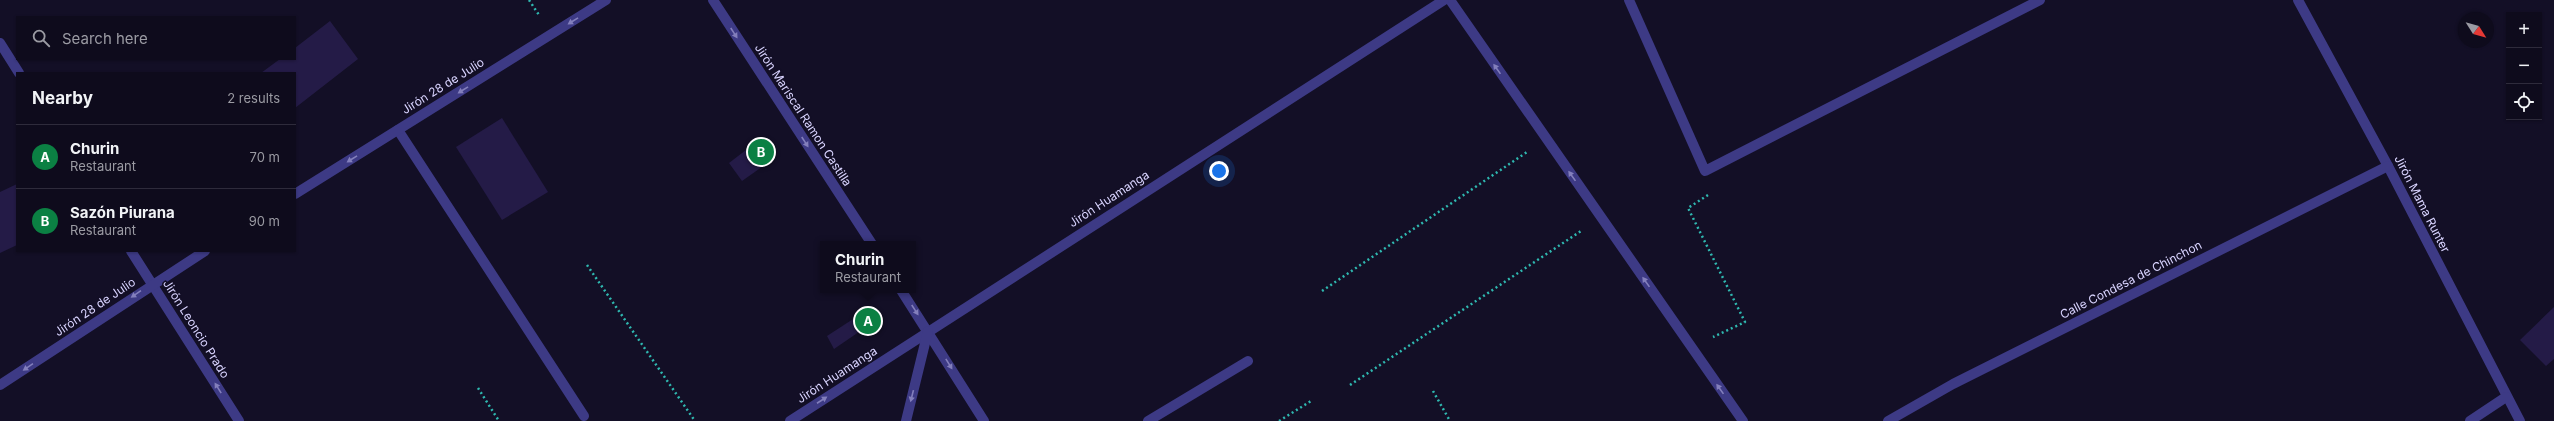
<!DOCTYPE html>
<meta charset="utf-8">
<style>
:root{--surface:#0e0b1c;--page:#1c1929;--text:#f1f3f6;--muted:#9b9ba3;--line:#2e2b3b;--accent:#0b8043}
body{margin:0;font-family:Inter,sans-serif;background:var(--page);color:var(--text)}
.controls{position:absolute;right:12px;top:12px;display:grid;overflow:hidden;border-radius:0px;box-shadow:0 1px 3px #0004}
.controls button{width:36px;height:36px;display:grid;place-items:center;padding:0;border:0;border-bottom:1px solid var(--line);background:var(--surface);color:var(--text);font:20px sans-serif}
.compass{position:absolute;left:2458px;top:12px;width:36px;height:36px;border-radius:50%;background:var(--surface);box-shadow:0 1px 3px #0004;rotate:127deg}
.you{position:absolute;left:1219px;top:171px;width:14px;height:14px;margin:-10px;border:3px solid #fff;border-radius:50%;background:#1a73e8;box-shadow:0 0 0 6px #1a73e833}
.badge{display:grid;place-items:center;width:26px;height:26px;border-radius:50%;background:var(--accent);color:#fff;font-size:13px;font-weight:700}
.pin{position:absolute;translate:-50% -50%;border:2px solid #fff;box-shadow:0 1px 4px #0006}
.popup{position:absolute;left:820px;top:241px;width:96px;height:52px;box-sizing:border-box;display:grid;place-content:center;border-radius:0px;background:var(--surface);filter:drop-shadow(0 1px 3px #0005);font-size:13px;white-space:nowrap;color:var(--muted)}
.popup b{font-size:15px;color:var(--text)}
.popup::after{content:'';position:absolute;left:50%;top:100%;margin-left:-8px;border:8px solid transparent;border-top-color:var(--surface)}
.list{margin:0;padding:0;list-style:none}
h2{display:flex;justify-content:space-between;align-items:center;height:52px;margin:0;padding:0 16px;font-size:17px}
h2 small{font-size:13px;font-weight:400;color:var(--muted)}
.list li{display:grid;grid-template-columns:26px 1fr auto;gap:12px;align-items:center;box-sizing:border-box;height:64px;padding:0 16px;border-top:1px solid var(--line)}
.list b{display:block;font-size:15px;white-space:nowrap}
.list p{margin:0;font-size:13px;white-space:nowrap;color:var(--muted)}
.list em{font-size:13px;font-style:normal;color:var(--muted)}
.icon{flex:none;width:22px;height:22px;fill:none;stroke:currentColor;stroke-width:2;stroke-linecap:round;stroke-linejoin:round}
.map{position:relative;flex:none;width:2554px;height:421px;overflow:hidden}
.search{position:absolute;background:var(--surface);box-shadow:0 1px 3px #0004;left:16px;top:16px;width:280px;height:44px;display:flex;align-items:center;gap:10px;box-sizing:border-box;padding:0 14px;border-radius:0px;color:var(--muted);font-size:15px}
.panel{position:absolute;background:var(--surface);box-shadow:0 1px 3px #0004;left:16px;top:72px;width:280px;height:180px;border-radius:0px}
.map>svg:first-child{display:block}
</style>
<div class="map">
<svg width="2554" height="421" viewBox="0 0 2554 421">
<rect width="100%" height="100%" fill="#130f26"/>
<g fill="#241b47">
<path d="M330 21 358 59 295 108V73H261L280 59H295V48Z"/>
<path d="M502 118 548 192 502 220 456 147Z"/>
<path d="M759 140 773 159 742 181 729 163Z"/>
<path d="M17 184V245L0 253V192Z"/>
<path d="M2554 307V359L2546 366 2520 340Z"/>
<path d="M867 310 872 318 869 325 834 349 827 336Z"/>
</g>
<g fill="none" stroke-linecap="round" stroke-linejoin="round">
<g stroke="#2fb8b0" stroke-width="2.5" stroke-dasharray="2 3" stroke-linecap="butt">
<path d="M529 0 539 15"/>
<path d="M1708 195 1688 208 1745 322 1713 337"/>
<path d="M587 265 695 421"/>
<path d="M1322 291 1527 152"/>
<path d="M1350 385 1581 231"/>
<path d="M478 388 499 421"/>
<path d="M1433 391 1450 421"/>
<path d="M1279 421 1311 401"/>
</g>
<g stroke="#3d3a85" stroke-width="10">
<path d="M398 130 584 416"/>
<path d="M1148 421 1248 361"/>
</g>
<g stroke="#3d3a85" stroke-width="10">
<path d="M713 0 872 244"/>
<path d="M1450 0 1743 421"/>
<path d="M1629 0 1705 171 2040 0"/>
<path d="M2298 0 2388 166 2520 421"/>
<path d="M0 43 19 73"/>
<path d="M295 194 606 0"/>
<path d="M131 251 239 421"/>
<path d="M901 290 984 421"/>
<path d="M0 385 205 251"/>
<path d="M790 421 1444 0"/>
<path d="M906 421 928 331"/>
<path d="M1888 421 1953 384 2388 166"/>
<path d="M2470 421 2506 397"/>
</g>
</g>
<defs><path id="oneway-solid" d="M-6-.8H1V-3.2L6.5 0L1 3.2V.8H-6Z"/></defs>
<g fill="#837fbc">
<use href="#oneway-solid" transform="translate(573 21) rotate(148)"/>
<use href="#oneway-solid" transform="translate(734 33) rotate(57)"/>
<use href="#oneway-solid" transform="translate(1497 69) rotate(-125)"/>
<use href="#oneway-solid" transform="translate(463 90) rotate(148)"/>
<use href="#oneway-solid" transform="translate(805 142) rotate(57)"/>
<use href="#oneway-solid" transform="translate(352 159) rotate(148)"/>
<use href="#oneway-solid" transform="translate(1572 176) rotate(-125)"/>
<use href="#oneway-solid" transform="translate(1646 282) rotate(-125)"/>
<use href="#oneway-solid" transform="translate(136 294) rotate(146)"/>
<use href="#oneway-solid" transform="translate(915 310) rotate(57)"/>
<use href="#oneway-solid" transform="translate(949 364) rotate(58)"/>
<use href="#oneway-solid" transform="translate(28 367) rotate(146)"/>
<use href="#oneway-solid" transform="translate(218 388) rotate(-122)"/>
<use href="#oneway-solid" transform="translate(1720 389) rotate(-125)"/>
<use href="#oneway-solid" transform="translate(912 396) rotate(104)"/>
<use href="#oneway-solid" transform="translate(822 400) rotate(-33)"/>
</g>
<g text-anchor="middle" stroke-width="3" stroke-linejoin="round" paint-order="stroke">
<g font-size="12" fill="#d9d4ff" stroke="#130f26">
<text transform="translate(443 86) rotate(-32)" y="4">Jirón 28 de Julio</text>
<text transform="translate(803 115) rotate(57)" y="4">Jirón Mariscal Ramon Castilla</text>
<text transform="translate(1109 199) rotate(-33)" y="4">Jirón Huamanga</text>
<text transform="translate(2422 204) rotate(63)" y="4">Jirón Mama Runter</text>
<text transform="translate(2131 280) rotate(-27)" y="4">Calle Condesa de Chinchon</text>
<text transform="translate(95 307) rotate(-34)" y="4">Jirón 28 de Julio</text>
<text transform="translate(196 329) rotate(58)" y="4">Jirón Leoncio Prado</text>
<text transform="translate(837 375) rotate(-33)" y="4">Jirón Huamanga</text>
</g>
</g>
</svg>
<div class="controls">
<button>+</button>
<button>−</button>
<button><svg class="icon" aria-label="locate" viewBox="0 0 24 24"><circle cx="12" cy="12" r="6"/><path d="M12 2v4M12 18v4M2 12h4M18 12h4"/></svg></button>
</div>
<svg class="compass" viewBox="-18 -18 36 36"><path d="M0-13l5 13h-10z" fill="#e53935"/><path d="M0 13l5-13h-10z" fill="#9b9ba3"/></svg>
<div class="you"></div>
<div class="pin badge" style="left:868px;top:321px">A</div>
<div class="popup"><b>Churin</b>Restaurant</div>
<div class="pin badge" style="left:761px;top:152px">B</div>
<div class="search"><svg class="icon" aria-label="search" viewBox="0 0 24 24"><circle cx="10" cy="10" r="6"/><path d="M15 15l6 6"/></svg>Search here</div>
<section class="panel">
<h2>Nearby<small>2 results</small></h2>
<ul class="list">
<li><span class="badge">A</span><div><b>Churin</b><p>Restaurant</p></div><em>70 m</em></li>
<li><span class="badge">B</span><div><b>Sazón Piurana</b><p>Restaurant</p></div><em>90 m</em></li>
</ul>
</section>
</div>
